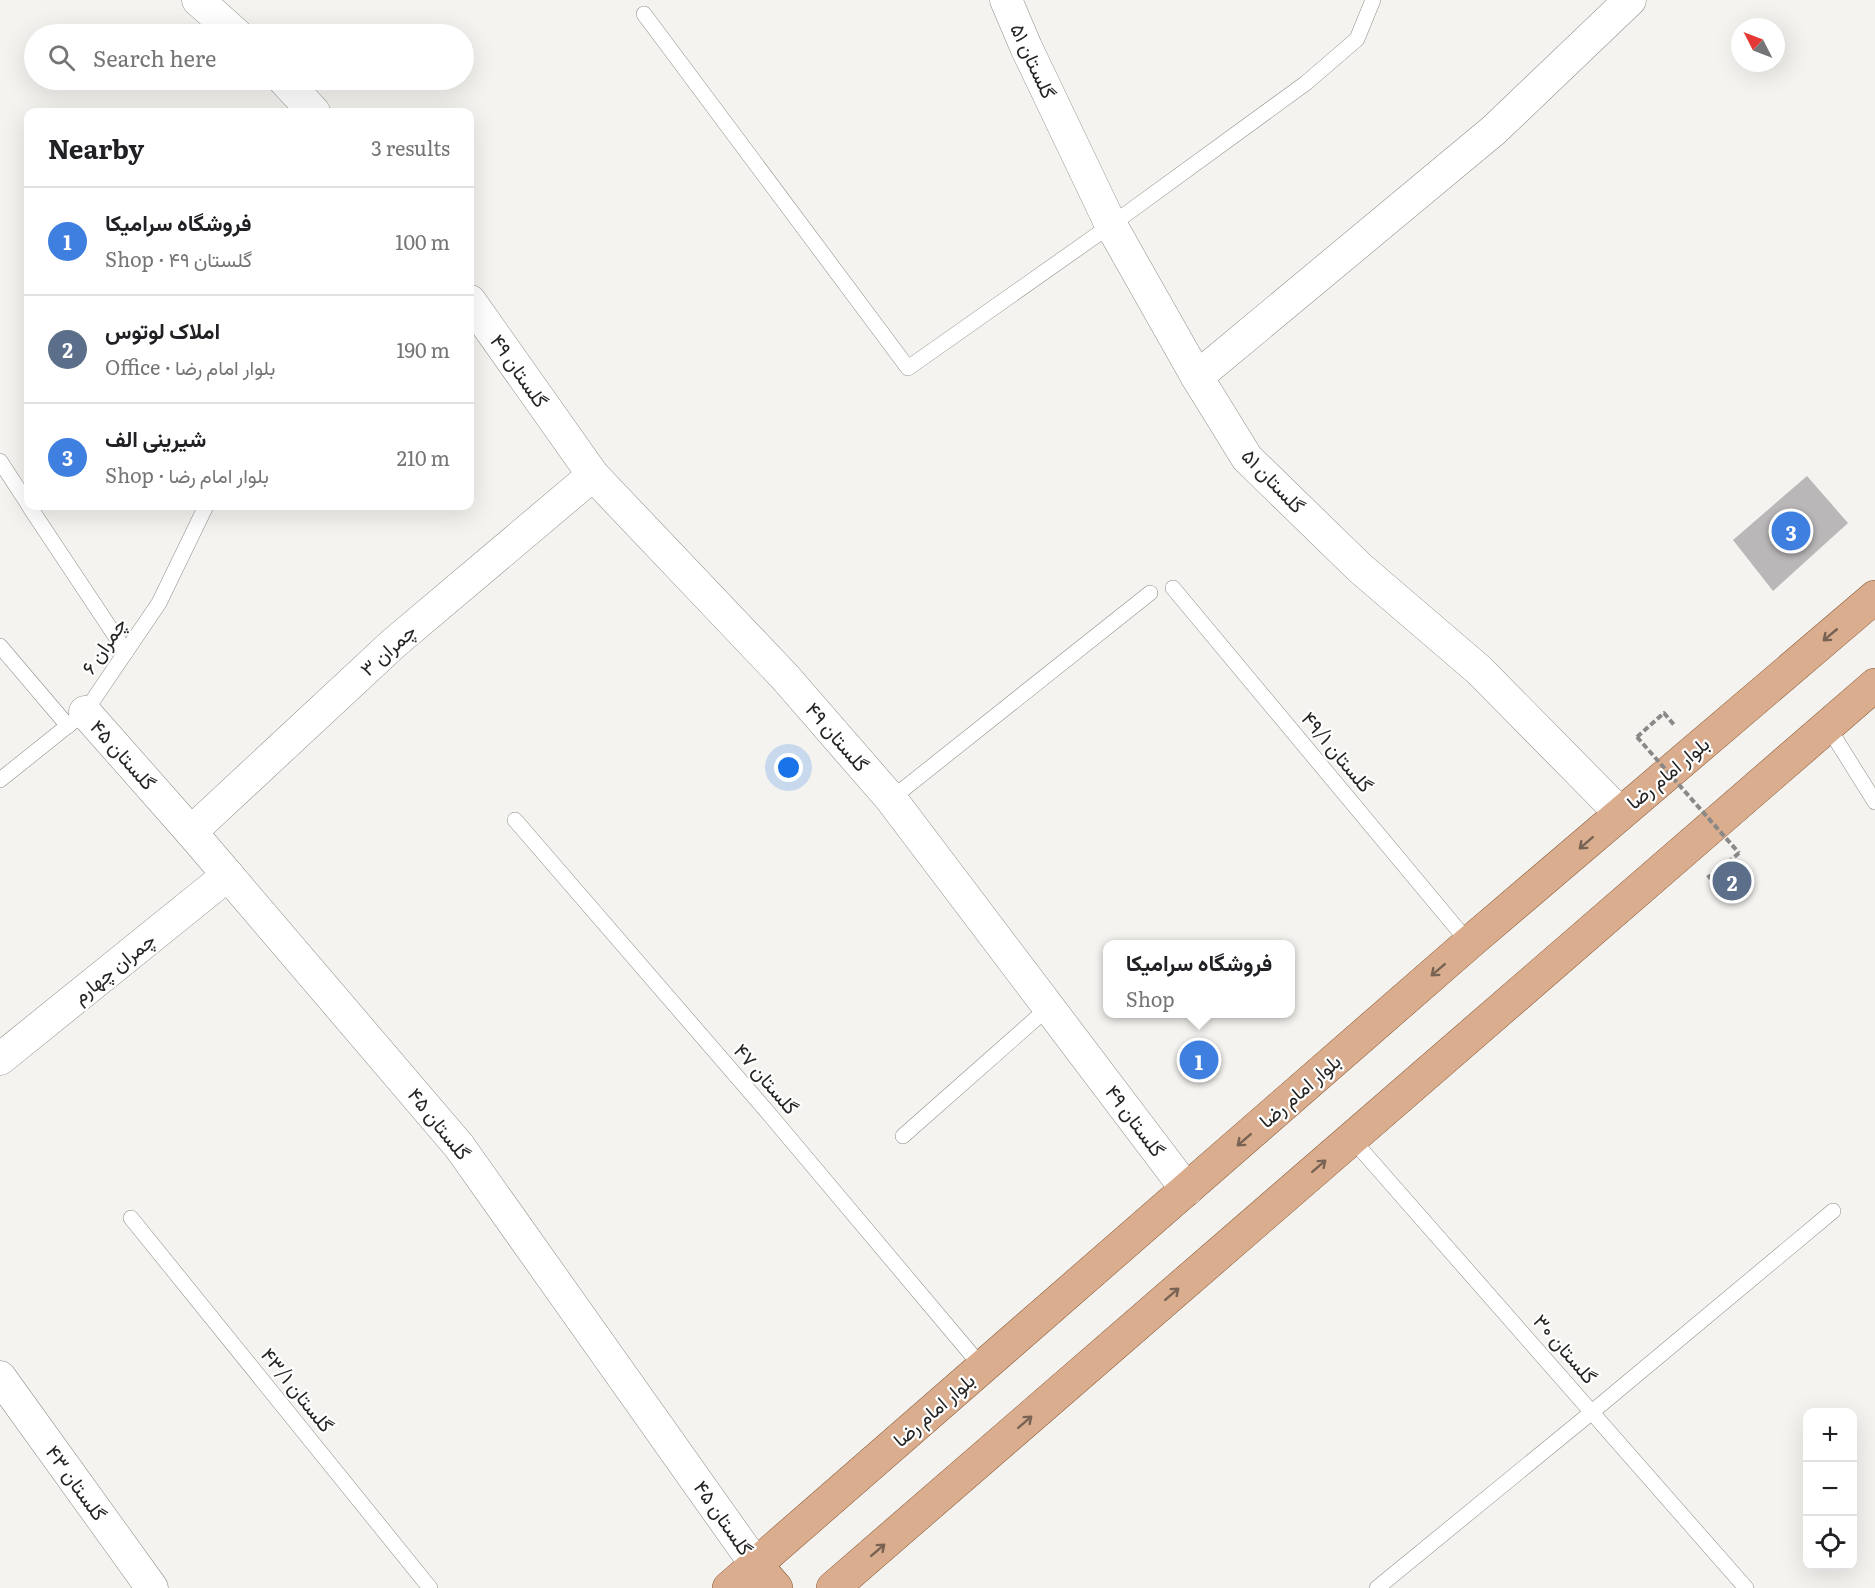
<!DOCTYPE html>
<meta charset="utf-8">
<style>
:root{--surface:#fff;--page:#f6f6f6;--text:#202124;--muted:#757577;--line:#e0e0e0;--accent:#ea580c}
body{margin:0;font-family:Literata,Vazirmatn,serif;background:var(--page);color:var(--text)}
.controls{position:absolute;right:18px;bottom:18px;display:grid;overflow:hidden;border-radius:12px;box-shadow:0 6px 24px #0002}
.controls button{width:54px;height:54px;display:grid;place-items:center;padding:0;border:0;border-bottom:2px solid var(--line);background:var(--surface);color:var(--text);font:30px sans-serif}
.compass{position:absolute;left:1731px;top:18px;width:54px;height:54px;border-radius:50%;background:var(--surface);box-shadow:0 6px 24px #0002;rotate:312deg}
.you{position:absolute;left:789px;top:768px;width:21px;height:21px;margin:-15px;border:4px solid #fff;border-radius:50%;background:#1a73e8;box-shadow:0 0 0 9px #1a73e833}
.badge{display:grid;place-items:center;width:39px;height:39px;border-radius:50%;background:var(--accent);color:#fff;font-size:20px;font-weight:700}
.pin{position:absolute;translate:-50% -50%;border:3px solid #fff;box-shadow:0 2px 6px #0006}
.popup{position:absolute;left:1103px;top:940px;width:192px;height:78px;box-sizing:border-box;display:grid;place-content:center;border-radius:12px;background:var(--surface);filter:drop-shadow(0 2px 4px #0005);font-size:20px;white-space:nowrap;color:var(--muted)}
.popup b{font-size:22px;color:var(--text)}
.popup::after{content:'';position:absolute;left:50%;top:100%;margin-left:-12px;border:12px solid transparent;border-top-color:var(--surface)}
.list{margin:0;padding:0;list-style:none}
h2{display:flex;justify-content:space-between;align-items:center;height:78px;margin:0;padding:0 24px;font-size:26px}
h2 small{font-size:20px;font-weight:400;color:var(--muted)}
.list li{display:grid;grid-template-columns:39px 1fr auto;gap:18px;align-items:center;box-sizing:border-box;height:108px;padding:0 24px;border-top:2px solid var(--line)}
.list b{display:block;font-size:22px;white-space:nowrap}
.list p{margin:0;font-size:20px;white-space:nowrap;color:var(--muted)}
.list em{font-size:20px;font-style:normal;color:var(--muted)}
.icon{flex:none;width:33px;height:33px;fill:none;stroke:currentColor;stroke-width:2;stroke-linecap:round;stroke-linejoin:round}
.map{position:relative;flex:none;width:1875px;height:1588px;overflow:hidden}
.search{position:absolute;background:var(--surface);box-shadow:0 6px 24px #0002;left:24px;top:24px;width:450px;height:66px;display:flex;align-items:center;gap:15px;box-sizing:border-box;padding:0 21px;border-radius:33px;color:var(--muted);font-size:22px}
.panel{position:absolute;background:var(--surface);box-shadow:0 6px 24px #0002;left:24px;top:108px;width:450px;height:402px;border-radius:12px}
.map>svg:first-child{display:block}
</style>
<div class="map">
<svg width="1875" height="1588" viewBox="0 0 1875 1588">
<rect width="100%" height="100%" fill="#f5f3ef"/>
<path fill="#bab7b9" d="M1807 476 1848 523 1773 591 1733 540Z"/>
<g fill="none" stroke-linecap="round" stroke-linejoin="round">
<g stroke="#8e8c89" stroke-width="16">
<g id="service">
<path d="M644 14 908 368 1111 225 1306 83 1357 39 1373 0"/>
<path d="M0 461 28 504"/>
<path d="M29 506 126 652"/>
<path d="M1173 588 1469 943"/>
<path d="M0 646 68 726"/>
<path d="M1828 727 1875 802"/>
<path d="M0 780 85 712 159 603 206 506"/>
<path d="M891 799 1150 593"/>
<path d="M515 820 770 1115 982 1367"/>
<path d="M903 1136 1049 1007"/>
<path d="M1351 1138 1746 1588"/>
<path d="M131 1218 430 1588"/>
<path d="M1377 1588 1592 1412 1833 1211"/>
</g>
</g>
<g stroke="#8e8c89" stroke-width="33">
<g id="minor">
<path d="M198 0 236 34"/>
<path d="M1006 0 1026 47 1111 225 1197 377 1247 458 1360 568 1479 670 1620 813"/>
<path d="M284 80 314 112"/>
<path d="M470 301 593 475 785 677 891 799 1187 1190"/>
<path d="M1197 377 1494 130 1630 0"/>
<path d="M85 712 191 832 459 1146 756 1565"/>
<path d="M191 832 394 643 593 475"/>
<path d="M0 1059 228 875"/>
<path d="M0 1377 152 1588"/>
</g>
</g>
<g stroke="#895a37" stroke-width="34">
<g id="primary">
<path d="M756 1565 776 1588"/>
<path d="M729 1588 1469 943 1875 597"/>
<path d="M833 1588 1875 685"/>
</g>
</g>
<g stroke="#8b8987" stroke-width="4" stroke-dasharray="6 3" stroke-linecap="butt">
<path d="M1637 737 1664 713 1675 726"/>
<path d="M1708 875 1710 878 1739 853"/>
</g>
<use href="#service" stroke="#fff" stroke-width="15"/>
<use href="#minor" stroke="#fff" stroke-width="32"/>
<use href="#primary" stroke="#d9ad8d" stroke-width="33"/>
<path stroke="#8b8987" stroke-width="4" stroke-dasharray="6 3" stroke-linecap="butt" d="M1637 737 1739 853"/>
</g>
<defs><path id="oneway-shaft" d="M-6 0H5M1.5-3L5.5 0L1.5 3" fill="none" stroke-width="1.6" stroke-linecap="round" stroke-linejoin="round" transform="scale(1.5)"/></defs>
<g stroke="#776253">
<use href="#oneway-shaft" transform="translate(1830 635) rotate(140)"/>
<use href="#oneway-shaft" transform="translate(1586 843) rotate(139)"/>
<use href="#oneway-shaft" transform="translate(1438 970) rotate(139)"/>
<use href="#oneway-shaft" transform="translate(1244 1140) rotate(139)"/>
<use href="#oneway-shaft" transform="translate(1319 1166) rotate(-41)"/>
<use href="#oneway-shaft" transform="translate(1172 1294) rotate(-41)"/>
<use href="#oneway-shaft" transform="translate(1025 1422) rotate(-41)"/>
<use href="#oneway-shaft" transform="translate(878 1550) rotate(-41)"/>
</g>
<g text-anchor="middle" stroke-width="4.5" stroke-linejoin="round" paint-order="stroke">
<g font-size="20" fill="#262524" stroke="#fff">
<text transform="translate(1033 61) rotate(65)" y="7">گلستان ۵۱</text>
<text transform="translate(519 371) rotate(55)" y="7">گلستان ۴۹</text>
<text transform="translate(1273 481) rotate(46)" y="7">گلستان ۵۱</text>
<text transform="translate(104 646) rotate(-56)" y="7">چمران ۶</text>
<text transform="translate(388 650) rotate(-42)" y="7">چمران ۳</text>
<text transform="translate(837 737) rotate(49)" y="7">گلستان ۴۹</text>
<text transform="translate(1337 752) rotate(50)" y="7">گلستان ۴۹/۱</text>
<text transform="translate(123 755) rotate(48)" y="7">گلستان ۴۵</text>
<text transform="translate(1668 773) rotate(-40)" y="7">بلوار امام رضا</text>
<text transform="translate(114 968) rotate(-39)" y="7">چمران چهارم</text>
<text transform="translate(766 1079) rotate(49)" y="7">گلستان ۴۷</text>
<text transform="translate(1300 1091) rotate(-41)" y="7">بلوار امام رضا</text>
<text transform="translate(1135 1121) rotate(53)" y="7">گلستان ۴۹</text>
<text transform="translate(439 1124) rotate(51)" y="7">گلستان ۴۵</text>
<text transform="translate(1565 1349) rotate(49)" y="7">گلستان ۳۰</text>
<text transform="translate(297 1390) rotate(51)" y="7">گلستان ۴۳/۱</text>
<text transform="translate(934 1410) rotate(-41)" y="7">بلوار امام رضا</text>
<text transform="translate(76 1483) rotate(54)" y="7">گلستان ۴۳</text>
<text transform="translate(723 1518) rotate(55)" y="7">گلستان ۴۵</text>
</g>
</g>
</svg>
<div class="controls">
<button>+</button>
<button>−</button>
<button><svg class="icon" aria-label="locate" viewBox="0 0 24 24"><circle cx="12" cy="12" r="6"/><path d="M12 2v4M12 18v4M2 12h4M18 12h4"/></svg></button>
</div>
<svg class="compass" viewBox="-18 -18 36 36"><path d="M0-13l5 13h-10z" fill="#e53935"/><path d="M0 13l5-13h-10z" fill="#757577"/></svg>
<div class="you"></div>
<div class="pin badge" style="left:1199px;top:1060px;background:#3f7fe0">1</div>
<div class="popup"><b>فروشگاه سراميكا</b>Shop</div>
<div class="pin badge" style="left:1732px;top:881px;background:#5c6f8a">2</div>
<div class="pin badge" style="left:1791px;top:531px;background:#3f7fe0">3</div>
<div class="search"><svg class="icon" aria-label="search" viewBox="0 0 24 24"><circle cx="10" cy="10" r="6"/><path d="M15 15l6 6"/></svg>Search here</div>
<section class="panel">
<h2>Nearby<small>3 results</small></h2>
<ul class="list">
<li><span class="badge" style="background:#3f7fe0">1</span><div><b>فروشگاه سراميكا</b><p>Shop · گلستان ۴۹</p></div><em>100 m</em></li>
<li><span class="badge" style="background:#5c6f8a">2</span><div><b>املاک لوتوس</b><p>Office · بلوار امام رضا</p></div><em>190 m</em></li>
<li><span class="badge" style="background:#3f7fe0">3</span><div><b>شیرینی الف</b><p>Shop · بلوار امام رضا</p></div><em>210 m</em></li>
</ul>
</section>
</div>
